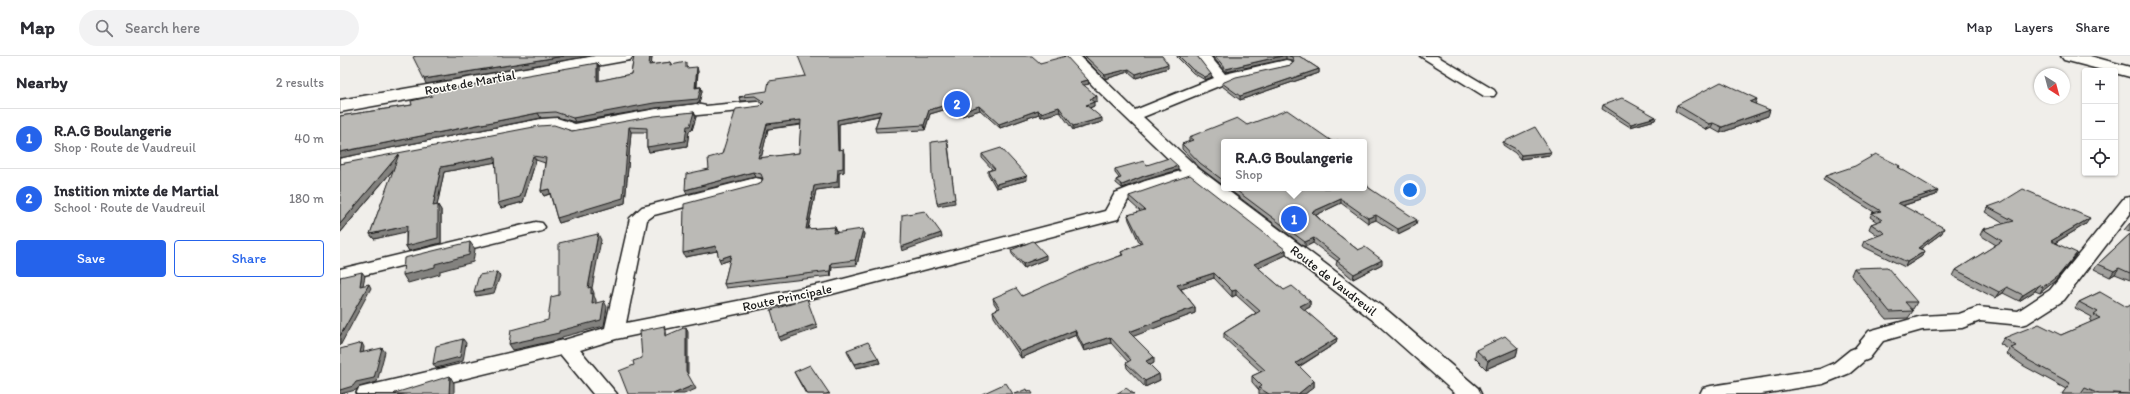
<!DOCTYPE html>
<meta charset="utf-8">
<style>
:root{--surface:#fff;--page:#f2f2f3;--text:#2b2b33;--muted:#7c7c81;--line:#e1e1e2;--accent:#2563eb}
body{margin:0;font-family:Itim,sans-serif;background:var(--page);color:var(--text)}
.controls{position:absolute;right:12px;top:12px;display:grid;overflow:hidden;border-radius:4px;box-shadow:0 1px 3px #0004}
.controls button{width:36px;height:36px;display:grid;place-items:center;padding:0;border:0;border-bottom:1px solid var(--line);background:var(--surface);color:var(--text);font:20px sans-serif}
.compass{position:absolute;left:1694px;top:12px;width:36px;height:36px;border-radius:50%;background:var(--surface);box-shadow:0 1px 3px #0004;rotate:144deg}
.you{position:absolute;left:1070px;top:134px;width:14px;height:14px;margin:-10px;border:3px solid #fff;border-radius:50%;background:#1a73e8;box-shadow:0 0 0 6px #1a73e833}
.badge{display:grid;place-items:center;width:26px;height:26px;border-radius:50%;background:var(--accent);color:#fff;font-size:13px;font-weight:700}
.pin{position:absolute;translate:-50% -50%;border:2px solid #fff;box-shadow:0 1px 4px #0006}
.popup{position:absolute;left:881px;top:83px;width:146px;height:52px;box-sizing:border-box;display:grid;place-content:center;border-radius:4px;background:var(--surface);filter:drop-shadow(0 1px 3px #0005);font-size:13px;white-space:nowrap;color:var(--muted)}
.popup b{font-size:15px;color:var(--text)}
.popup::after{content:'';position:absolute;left:50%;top:100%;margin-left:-8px;border:8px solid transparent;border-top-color:var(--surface)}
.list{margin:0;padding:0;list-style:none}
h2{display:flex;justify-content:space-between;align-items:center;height:52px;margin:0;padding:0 16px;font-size:17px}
h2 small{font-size:13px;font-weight:400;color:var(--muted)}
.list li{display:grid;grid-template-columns:26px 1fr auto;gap:12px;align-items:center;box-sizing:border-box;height:60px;padding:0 16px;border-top:1px solid var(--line)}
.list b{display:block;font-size:15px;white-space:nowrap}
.list p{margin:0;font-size:13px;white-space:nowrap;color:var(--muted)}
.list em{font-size:13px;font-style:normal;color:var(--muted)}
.actions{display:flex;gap:8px;padding:12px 16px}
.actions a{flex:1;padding:9px 0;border:1px solid var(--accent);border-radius:4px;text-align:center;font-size:14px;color:var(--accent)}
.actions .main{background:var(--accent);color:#fff}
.icon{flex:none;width:22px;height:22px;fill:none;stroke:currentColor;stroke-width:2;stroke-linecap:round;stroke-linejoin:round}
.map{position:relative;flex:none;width:1790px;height:338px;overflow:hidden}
header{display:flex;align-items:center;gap:24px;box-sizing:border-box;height:56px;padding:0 20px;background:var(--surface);border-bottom:1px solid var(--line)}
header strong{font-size:19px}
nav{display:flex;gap:22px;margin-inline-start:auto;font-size:14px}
.search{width:280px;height:36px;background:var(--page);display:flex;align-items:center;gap:10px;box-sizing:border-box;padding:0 14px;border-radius:22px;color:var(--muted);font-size:15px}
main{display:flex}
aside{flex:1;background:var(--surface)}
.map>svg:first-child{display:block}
</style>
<header>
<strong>Map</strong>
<div class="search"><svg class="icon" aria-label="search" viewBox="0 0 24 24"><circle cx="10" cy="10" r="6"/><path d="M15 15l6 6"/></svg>Search here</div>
<nav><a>Map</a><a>Layers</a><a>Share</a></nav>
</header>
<main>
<aside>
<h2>Nearby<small>2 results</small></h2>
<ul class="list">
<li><span class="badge">1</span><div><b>R.A.G Boulangerie</b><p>Shop · Route de Vaudreuil</p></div><em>40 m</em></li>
<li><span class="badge">2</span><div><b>Instition mixte de Martial</b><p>School · Route de Vaudreuil</p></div><em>180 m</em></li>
</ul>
<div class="actions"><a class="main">Save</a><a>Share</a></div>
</aside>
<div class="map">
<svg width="1790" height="338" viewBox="0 0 1790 338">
<rect width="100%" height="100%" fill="#f0eeea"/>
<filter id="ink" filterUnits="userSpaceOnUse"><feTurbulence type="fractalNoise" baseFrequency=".025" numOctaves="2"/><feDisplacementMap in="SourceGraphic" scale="8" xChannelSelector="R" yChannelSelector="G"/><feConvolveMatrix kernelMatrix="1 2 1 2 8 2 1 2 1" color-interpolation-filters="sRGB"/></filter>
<g filter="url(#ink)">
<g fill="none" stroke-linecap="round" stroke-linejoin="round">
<g stroke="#1c1c1c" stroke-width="3">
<g id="street">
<path d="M725 0H740L795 54 874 22 855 0H870L885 18 946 4 951 5 953 8 951 11 896 23 803 61 859 113 1048 255 1138 332 1141 338H1116L1034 265 850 123 817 133 788 144 778 163 488 239 276 283 240 294 277 338H253L221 299 61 338H16L19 332 27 330 224 284 265 272 290 162 302 151 415 122 421 123 423 127 421 131 314 159 307 164 286 267 488 227 765 155 775 137 805 125 841 115 756 33Z"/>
<path d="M1080 0H1097L1154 34 1156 37 1154 40H1144Z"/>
<path d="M416 45 421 47 424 50 421 53 316 63 234 78 216 72 201 73 0 112V102L201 63 217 62 235 68 316 53 356 48 366 50Z"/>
<path d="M1790 141V158L1724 244 1688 267 1681 269 1640 265 1622 272 1582 274 1543 285 1529 303 1524 305 1510 317 1483 328 1421 338H1360L1363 332 1371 330 1480 313 1494 307 1510 294 1515 292 1529 275 1582 260 1619 258 1638 251 1678 255 1710 234 1784 142Z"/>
<path d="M196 166 202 167 205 171 202 175 0 225V213Z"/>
</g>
</g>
<g stroke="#1c1c1c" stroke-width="3">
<g id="secondary">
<path d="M255 0H293L290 4 284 5 0 56V44Z"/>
<path d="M1721 0H1750L1790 11V21L1775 17V15H1766L1724 4Z"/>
</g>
</g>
<use href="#street" fill="#fdfcf7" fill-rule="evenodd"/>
<use href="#secondary" fill="#fdfcf7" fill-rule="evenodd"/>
</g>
<g fill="#a1a09d" stroke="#1c1c1c" fill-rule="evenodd">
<path d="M294 0H312L311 9 331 6 333 9 348 11V12L358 15 357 31H361L362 35 359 47 316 52 235 66 217 61 201 62 0 102V60L72 49 257 7 259 11V25L291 18Z"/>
<path d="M742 0H822L828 12 796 22 789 16 765 23Z"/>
<path d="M837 0H857L872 21 865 24 853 17 837 1Z"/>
<path d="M872 0H959L979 13V17L900 44 882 30V27L951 9 953 7 952 4 946 3 886 16Z"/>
<path d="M700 7 748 24 749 28 743 29 757 45 753 46 754 50 750 52 762 66 733 74 720 56 701 61 699 58 660 72 640 54 619 61 610 52 590 58 585 74 536 76 535 72 539 60 499 68V94L504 97V116L499 117V131L476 134 468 173 495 171 497 176 496 177 524 178 517 209 492 211 491 220 386 232 384 228 390 204 381 207 377 195 345 201 420 128 423 123 422 122 415 121 347 138 345 134 369 113 382 98 422 48 417 44 400 45 399 41ZM461 69 459 97 421 102 428 73Z"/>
<path d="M1416 48 1428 60 1380 77 1371 72 1367 74 1335 55 1337 49Z"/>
<path d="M1263 49 1316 61 1315 64 1290 71 1262 53Z"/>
<path d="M354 56 356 61 352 74 349 75 347 90 309 96 307 91V76H291L285 147 219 167 217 162 210 138 204 140 201 135 205 107 196 104 183 146 161 152 155 106 104 116 97 149 101 154V187L69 195 66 190V175L34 183 30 178 54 113 0 177V108L232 75Z"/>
<path d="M907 69 993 86H1000H884V130L860 112 842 93V88L849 86V81Z"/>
<path d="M1163 86 1210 99 1180 103 1175 97 1163 89Z"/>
<path d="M642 98 687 124 656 132 648 118V115L652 113 642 102Z"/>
<path d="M807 109 838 114 805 124 782 132 776 127V124L779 122 775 117V113Z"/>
<path d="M1560 110 1559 112 1596 139 1562 150 1602 177 1580 193 1585 195 1582 200 1565 211 1522 190 1524 185 1539 180 1529 173 1531 168 1537 166 1530 161 1532 157 1534 156 1483 124 1485 120Z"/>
<path d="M887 132H1029L1076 169 1058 178 1036 164 1028 167 1001 147 976 159 986 169 1018 194 1042 208 1013 223 996 209 997 205 973 187 965 191Z"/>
<path d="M789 140 946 194V199L918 212 944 234 970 245V251L964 254 997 282 996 287 959 311 974 325V331L965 338H919V334L912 326V320L921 316 884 282V277L916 257 896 239 892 241 874 222 841 233 855 251V257L793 280 814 307 810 309 820 324 805 331 787 312 786 307 788 306 771 287 744 295 736 279 681 302 654 261 653 255 658 253 654 247 653 242 682 240 782 199 781 196 800 188 789 164 788 159 801 156 789 145Z"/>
<path d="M1648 151 1746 168 1715 187 1733 203 1715 225 1700 237 1695 235 1679 245 1663 237 1655 242 1613 220 1616 214 1656 189 1640 179 1643 173 1664 168 1645 156Z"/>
<path d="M1790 167V176L1784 174Z"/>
<path d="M1790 178V224L1775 218 1770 221 1754 213 1758 208Z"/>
<path d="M671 194 706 203 684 212 672 198Z"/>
<path d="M1514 212 1577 246 1573 253H1571L1573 255 1568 262 1546 263 1511 219Z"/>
<path d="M1760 236 1790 338H1722L1726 333 1684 310 1667 298 1670 294 1660 288 1664 282 1721 279 1752 266 1750 265 1752 261 1735 252 1739 246Z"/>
<path d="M1178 292 1176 300 1146 313 1135 302 1136 294Z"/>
<path d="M507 294 538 302 540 307 516 312 508 298Z"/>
<path d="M454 316 489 337 490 338H466L456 320Z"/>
</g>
<g fill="#83827f" stroke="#1c1c1c">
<path d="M224 0H250L86 28 84 23Z"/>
<path d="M310 0 312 1 311 14 309 9Z"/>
<path d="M942 0H946V3L886 16V13Z"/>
<path d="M257 7 259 11V29L257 25Z"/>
<path d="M828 8V12L796 22V18Z"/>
<path d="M357 11 358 15 356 36 355 32Z"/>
<path d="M789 13V16L765 23V19Z"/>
<path d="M979 13V17L900 44V40Z"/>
<path d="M871 18 872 21 865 24V21Z"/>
<path d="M748 24 749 28 740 30V26Z"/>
<path d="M361 31 362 35 359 47 316 52 235 66 233 62Z"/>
<path d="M757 40V45L750 47V43Z"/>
<path d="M1417 43 1415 49 1410 46Z"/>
<path d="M754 46V50L747 53 746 49Z"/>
<path d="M609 48 610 52 590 58 585 74 584 69 589 54Z"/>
<path d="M639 50 640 54 619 61 618 57Z"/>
<path d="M719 51 720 56 701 61V57Z"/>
<path d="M698 54 699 58 660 72 659 68Z"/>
<path d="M1430 54 1428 60 1380 77 1382 71Z"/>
<path d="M541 55 542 59 499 68V98L498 94 497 64Z"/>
<path d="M354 56 356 61 352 74 349 75 347 90 309 96 307 91 347 70Z"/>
<path d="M198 57 201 62 0 102V96Z"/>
<path d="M1316 61 1315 64 1290 71 1291 68Z"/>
<path d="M762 62V66L733 74V70Z"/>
<path d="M461 64 462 68 428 73 420 107 418 102 427 68Z"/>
<path d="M1373 67 1371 72 1367 74 1369 68Z"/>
<path d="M289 71 291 76 285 147 219 167 217 162Z"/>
<path d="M608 88 615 147 598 150 597 147Z"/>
<path d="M503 93 504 97V116L499 117V131L476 134 467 177 466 173 474 130 498 113Z"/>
<path d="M1211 96 1210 99 1180 103 1181 99Z"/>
<path d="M59 98 62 103 0 177V168Z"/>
<path d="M193 100 196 104 183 146 161 152 158 147Z"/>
<path d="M155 101 157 106 104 116 96 155 93 150 101 111Z"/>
<path d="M838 110V114L805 124 782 132V129L804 120Z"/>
<path d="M413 116 415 121 347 138 345 134Z"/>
<path d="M687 120V124L656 132V128Z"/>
<path d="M209 133 211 137 204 140 201 135Z"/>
<path d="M1598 135 1596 139 1555 152 1558 147Z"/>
<path d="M1001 143V147L972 161V156Z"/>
<path d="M98 149 101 154V187L69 195 66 190Z"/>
<path d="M1036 159V164L1028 167V162Z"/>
<path d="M1750 162 1746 168 1708 191 1711 185Z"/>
<path d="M1077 164 1076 169 1058 178V173Z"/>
<path d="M67 170 70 175 34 183 30 178Z"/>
<path d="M495 171 497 176 494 182 493 177Z"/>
<path d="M1604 172 1602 177 1575 197 1578 192Z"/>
<path d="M523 173 524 178 517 209 515 204Z"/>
<path d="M601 177 602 181 562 195 561 191Z"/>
<path d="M258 178 261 184 252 232 254 237V240L256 244V254L252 248 248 232Z"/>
<path d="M974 182 973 187 965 191V186Z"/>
<path d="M130 186 135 193 133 206 100 215V218L68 227 63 219 95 208Z"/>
<path d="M376 190 377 195 345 201 343 197Z"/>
<path d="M946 194V199L914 214V208Z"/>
<path d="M1585 195 1582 200 1565 211 1567 206Z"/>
<path d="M1737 197 1733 203 1715 225 1700 237 1703 231Z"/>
<path d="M391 199 393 203 381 207 379 203Z"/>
<path d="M706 199V203L684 212 683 208Z"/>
<path d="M1042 204V208L1013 223 1014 218Z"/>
<path d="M491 207 492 211 491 220 490 215Z"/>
<path d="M1779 212 1775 218 1770 221 1774 215Z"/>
<path d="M22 216 25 220 22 234 20 230Z"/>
<path d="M157 216 160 220 154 237 136 240 134 236Z"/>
<path d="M874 217V222L838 234 837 229Z"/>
<path d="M29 228 31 232 0 290V280Z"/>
<path d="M1699 229 1695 235 1679 245 1683 239Z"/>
<path d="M1667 231 1663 237 1655 242 1659 236Z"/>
<path d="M896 234V239L892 241V235Z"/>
<path d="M264 245 267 251 264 270 222 281V283L173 294 169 288 219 275Z"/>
<path d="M970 245V251L960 256V250Z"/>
<path d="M855 251V257L789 282V276Z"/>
<path d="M476 268 478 272 440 285 439 281Z"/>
<path d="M324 270 326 274 327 284 325 280Z"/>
<path d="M346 271 348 276V319L346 315Z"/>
<path d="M735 274 736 279 681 302 680 296Z"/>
<path d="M770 281 771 287 744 295 743 290Z"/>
<path d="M997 282 996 287 955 313 956 307Z"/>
<path d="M123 283 126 287 123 305 96 312 93 308Z"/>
<path d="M22 287 24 291 23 302 20 297Z"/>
<path d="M42 292 45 296 37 326 19 331 16 334 0 338V334L16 326Z"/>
<path d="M1178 292 1176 300 1146 313 1148 305Z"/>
<path d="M814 301V307L807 311 806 305Z"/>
<path d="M538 302 540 307 516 312 515 308Z"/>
<path d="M819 318 820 324 805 331V325Z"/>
<path d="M110 320 114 327V338H109Z"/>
<path d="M974 325V331L965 338H958Z"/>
<path d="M354 329 356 333 344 338H333Z"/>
</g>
<g fill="#bbbab6" stroke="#1c1c1c" fill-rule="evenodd">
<path d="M76 0H224L84 23 73 1Z"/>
<path d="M294 0H310L309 9 331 6V9L346 6V12L357 11 355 32 361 31 358 43 314 47 233 62 215 56 198 57 0 96V60L72 49 71 45 92 40 90 36 257 7V25L291 18Z"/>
<path d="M458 0H692L700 7 726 0 748 24 740 26 757 40 750 43 754 46 746 49 762 62 733 70 719 51 701 57 698 54 659 68 639 50 618 57 609 48 589 54 584 69 535 72 541 55 497 64 498 94 503 93V112L498 113 497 126 474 130 466 173 495 171 493 177 523 173 515 204 491 207 490 215 384 228 391 199 379 203 376 190 343 197 344 148 420 128 423 123 421 118 413 116 345 134 346 118 369 113 368 102 382 98 396 53 420 50 424 46 415 40 399 41 404 40 405 38 427 35 429 25 466 20ZM461 64 459 97 418 102 427 68Z"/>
<path d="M745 0H822L828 8 796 18 789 13 765 19Z"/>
<path d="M839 0H857L871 18 865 21 853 14Z"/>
<path d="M875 0H942L886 13Z"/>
<path d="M949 0H959L979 13 900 40 882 27 896 21 951 9 954 5 952 1Z"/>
<path d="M1381 26 1417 43 1410 46 1430 54 1382 71 1373 67 1369 68 1337 49Z"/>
<path d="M1282 42 1316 61 1291 68 1263 49Z"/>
<path d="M947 54 993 86 998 84 1000 86H884V125L860 107 842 88 853 84 849 81 897 62 907 69Z"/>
<path d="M354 56 350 70H347L345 85 307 91V72L289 71 283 142 217 162 209 133 201 135 206 102 193 100 180 141 158 147 155 101 101 111 93 150 98 149V182L66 190 67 170 30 178 59 98 0 168V108L199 70 214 69 232 75 314 60Z"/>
<path d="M1195 71 1211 96 1181 99 1176 93 1163 86Z"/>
<path d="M607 84 615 143 597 147 592 120 591 86Z"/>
<path d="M661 92 687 120 656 128 648 115 655 113 642 98Z"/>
<path d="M1536 98 1560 110 1558 111 1598 135 1558 147 1604 172 1578 192 1585 195 1567 206 1524 185 1545 177 1531 168 1542 164 1532 157 1541 155 1485 120 1515 110Z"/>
<path d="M829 102 838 110 804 120 782 129 776 124 781 122 775 113 804 105 807 109Z"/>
<path d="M850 119 946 194 914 208 944 234 952 230 970 245 960 250 997 282 956 307 974 325 958 338H929L919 332 922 330 912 320 925 314 884 277 920 255 896 234 892 235 874 217 837 229 855 251 789 276 814 301 806 305 819 318 805 325 786 307 791 304 770 281 743 290 735 274 680 296 653 255 660 252 653 242 676 232 682 240 746 212 783 199 781 196 802 187 788 159 805 154 789 140Z"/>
<path d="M1024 124 1029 132 1077 164 1058 173 1036 159 1028 162 1001 143 972 156 986 169 1018 194 1025 191 1042 204 1014 218 997 205 1000 203 974 182 965 186 893 132H1024Z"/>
<path d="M1683 133 1750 162 1711 185 1737 197 1719 219 1703 231 1699 229 1683 239 1667 231 1659 236 1616 214 1662 185 1643 173 1674 165 1648 151 1662 146Z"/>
<path d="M585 155 601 177 561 191 562 159Z"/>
<path d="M258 178 248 232 251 231V238L253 237 252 248 264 245 261 264 219 275V277L169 288 171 274 208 264 211 241 219 239V187Z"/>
<path d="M1790 178V217L1779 212 1774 215 1758 208Z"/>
<path d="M693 185 706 199 683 208 671 194Z"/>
<path d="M130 186 129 199 95 208V211L63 219 64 202Z"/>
<path d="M1547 211 1577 246H1565L1573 255 1550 256 1514 212Z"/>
<path d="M22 216 20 230 29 228 0 280V221Z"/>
<path d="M157 216 152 233 134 236 139 219Z"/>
<path d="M1760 236 1786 251 1790 249V338L1773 337V338H1759L1745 332 1741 338H1722L1730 327 1688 304 1671 292 1676 290 1664 282 1699 268 1721 279 1760 262 1754 259 1758 256 1739 246Z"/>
<path d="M467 243 476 268 439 281 431 254Z"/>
<path d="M324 270 325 280 346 271V315L354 329 333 338H288L279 315 294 309 293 305 302 302 300 275Z"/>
<path d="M1165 280 1178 292 1148 305 1136 294Z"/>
<path d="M123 283 120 301 93 308 96 290Z"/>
<path d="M528 286 538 302 515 308 507 294Z"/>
<path d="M22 287 20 297 42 292 34 322 16 326 13 330 0 334V293Z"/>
<path d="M470 309 489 337 486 338H467L454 316Z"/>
<path d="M110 320 109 338H54L55 337Z"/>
<path d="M666 327 673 338H642Z"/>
<path d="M786 332 794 338H776Z"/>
<path d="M687 333 688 336 691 335 693 338H674Z"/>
</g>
</g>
<g text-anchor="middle" stroke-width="3" stroke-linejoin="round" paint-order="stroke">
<g font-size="13" fill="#1c1c1c" stroke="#fdfcf7">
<text transform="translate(130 26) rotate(-10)" y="5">Route de Martial</text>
<text transform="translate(994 224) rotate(38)" y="5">Route de Vaudreuil</text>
<text transform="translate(447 241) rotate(-12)" y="5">Route Principale</text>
</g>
</g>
</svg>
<div class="controls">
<button>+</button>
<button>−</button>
<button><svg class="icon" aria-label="locate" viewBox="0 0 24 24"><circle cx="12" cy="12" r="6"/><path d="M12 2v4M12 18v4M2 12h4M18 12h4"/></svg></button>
</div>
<svg class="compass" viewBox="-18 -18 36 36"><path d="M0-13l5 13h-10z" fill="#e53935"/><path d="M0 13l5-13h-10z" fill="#7c7c81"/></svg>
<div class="you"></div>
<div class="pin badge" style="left:954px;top:163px">1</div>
<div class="popup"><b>R.A.G Boulangerie</b>Shop</div>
<div class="pin badge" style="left:617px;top:48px">2</div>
</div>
</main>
